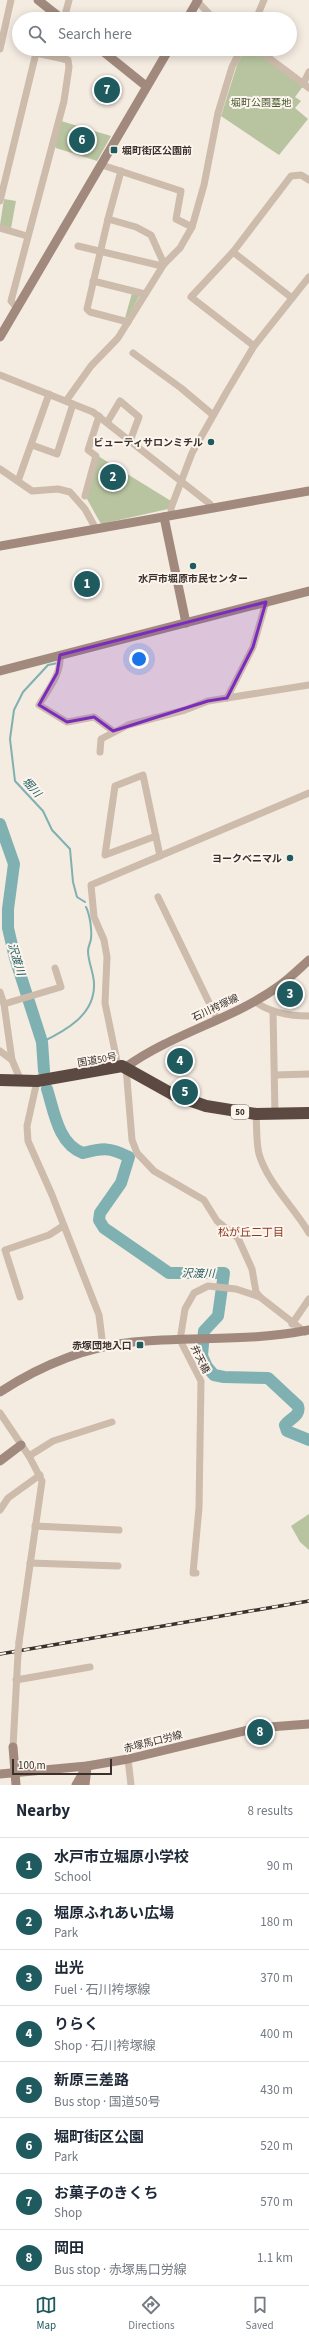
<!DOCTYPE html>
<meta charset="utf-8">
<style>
:root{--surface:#fff;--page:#f6f6f7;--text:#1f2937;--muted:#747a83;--line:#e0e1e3;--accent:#1f5a5e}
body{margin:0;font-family:"Source Sans 3","Noto Sans JP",sans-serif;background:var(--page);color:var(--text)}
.scale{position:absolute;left:12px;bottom:10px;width:100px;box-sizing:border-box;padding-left:4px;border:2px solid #3b302b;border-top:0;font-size:11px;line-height:14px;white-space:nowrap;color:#3b302b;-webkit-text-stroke:3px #fbf5ee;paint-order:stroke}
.you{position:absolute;left:139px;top:659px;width:14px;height:14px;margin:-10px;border:3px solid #fff;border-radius:50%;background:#1a73e8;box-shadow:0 0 0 6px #1a73e833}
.badge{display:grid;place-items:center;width:26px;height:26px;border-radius:50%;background:var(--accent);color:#fff;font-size:13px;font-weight:700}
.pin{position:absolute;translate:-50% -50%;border:2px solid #fff;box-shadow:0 1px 4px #0006}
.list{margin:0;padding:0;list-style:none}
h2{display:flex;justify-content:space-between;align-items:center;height:52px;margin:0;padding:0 16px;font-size:17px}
h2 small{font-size:13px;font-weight:400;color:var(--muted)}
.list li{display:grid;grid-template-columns:26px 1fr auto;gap:12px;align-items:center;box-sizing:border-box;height:56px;padding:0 16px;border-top:1px solid var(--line)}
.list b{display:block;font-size:15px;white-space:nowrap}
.list p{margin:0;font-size:13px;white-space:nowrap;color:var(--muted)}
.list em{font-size:13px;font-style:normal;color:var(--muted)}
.icon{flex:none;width:22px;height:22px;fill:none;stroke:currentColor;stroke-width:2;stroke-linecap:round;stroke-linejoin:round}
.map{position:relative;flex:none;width:309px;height:1785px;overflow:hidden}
.search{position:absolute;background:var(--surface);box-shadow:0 2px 10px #0003;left:12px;right:12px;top:12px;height:44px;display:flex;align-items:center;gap:10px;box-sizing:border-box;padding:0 14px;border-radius:22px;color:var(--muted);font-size:15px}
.sheet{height:500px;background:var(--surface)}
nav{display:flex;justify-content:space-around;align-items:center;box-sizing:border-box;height:56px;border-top:1px solid var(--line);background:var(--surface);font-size:11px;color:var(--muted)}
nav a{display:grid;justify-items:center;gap:2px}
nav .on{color:var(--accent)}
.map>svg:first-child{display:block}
</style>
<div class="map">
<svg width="309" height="1785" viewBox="0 0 309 1785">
<rect width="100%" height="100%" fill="#f4ebe1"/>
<g fill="#b8c4a0">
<path d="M246 49C264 49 290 74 304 85L295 97 301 101 295 108 308 119 279 155 221 116 238 62Z"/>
<path d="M61 121 111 136 97 161 56 148 54 145Z"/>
<path d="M4 199 16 201 11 228 0 225Z"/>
<path d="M132 293 140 295 128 317 125 318Z"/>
<path d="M98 456 171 501 168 509 101 524 87 499Z"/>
<path d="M309 1514V1550L300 1542 291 1526Z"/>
</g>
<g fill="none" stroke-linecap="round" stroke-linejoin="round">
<g stroke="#7fb0b2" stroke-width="2">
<path d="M58 663 48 665 23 692 14 710 10 739 15 781 43 811 52 830 70 849 73 882 77 897 85 902"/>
<path d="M42 1042C65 1031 95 1015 94 984 94 973 88 962 88 951 88 947 90 944 91 939 92 930 90 915 86 907"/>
</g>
<g stroke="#7fb0b2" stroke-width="12">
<path d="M0 824 14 864 8 909V928L15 958 42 1042 44 1071"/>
<path d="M47 1089C54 1111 58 1144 83 1153 103 1148 109 1147 129 1157L121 1183 100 1213 99 1220 104 1228 169 1273H224L218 1316 204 1331 202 1356 207 1367 214 1375 224 1377 268 1378 298 1406C301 1416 290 1418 285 1425L287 1431 309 1440"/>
</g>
<g stroke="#cdbbac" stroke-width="7">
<path d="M196 0 214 19"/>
<path d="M64 19 69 0"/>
<path d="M256 19 264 0"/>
<path d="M0 49 11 0"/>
<path d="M63 49 64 59"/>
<path d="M257 49 309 88"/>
<path d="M303 84 309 72"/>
<path d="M102 165 181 191 176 219 192 227"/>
<path d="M121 171 108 219 87 309 90 312 128 322"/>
<path d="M0 201 36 53 64 59 68 60 69 67 64 101 11 301 17 308"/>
<path d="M108 219 136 227 151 235 164 264"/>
<path d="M0 228 27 236"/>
<path d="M78 246 162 266"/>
<path d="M233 252 292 298"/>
<path d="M93 281 145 294"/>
<path d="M254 346 191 297 233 252 291 176 301 175 309 180"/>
<path d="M133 353 181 388 213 415"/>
<path d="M0 375 93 412 210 504 212 508"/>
<path d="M66 401 91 366 118 338 164 264 180 248 192 227 204 185 218 113 232 67 241 49"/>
<path d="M108 421 120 401 139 417 130 441"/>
<path d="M32 445 57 454 73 404"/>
<path d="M0 469 32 491 58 489 70 492 85 509 96 529"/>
<path d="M18 481 49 394"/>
<path d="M85 496 96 456 88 450 99 416"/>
<path d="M172 516 171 508 192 453 226 393 254 346 309 277"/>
<path d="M60 655C62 673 48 690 39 705L67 722 94 717 113 731"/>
<path d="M227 698 253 647 266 602"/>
<path d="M100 752 101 739 128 725 185 710 208 701 309 685"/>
<path d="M156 836 105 855 115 786 143 775 160 856"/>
<path d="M158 897 217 1019"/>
<path d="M0 992 4 1004 12 1060"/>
<path d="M254 1001C270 1013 289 1016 309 1016"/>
<path d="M4 1004 61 987 55 968"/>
<path d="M273 1011 275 1114"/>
<path d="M0 1051 12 1060 21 1081"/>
<path d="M118 1066 105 1003 107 957 104 940 94 917 91 885 309 793"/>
<path d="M126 1067 132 1140 137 1153 154 1171 204 1200 217 1221 238 1238 252 1269 256 1292 260 1297 305 1332"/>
<path d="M275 1075 309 1074"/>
<path d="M37 1081 27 1126 28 1141 52 1195 99 1315 103 1347"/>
<path d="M256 1114C257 1127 256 1142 259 1154 268 1184 294 1207 309 1233"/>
<path d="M20 1297 5 1250 49 1235 63 1226"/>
<path d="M292 1324 309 1299"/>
<path d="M0 1413 29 1456 42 1481 19 1642"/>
<path d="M29 1456 53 1441 112 1422"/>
<path d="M0 1510 8 1498 40 1475"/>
<path d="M35 1526 119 1530"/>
<path d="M30 1563 118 1566"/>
<path d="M196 1573H193L199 1508 201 1381 180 1340 185 1309 194 1293 208 1286 236 1289 260 1297"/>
<path d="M16 1680 90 1667"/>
<path d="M13 1747 18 1654"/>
<path d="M128 1759 131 1785"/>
</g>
<g stroke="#a18a7d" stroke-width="9">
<path d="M38 0 62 19"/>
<path d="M187 19 198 0"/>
<path d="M100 49 146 86"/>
<path d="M0 337 169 49"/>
<path d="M164 517 186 623"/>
<path d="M0 546 309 491"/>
<path d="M0 671 309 591"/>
<path d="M126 1067C173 1033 232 1020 279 986 290 978 299 969 309 960"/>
<path d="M0 1392C40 1366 85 1347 133 1342 191 1336 251 1342 309 1330"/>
<path d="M0 1461 21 1445"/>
<path d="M13 1747 16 1785"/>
<path d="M0 1774 87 1766 128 1759 256 1728 309 1724"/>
<path d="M76 1785 87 1766"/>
<path d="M85 1785 87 1767"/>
</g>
<path stroke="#5c4a42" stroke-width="12" d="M0 1080 37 1081 122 1066 174 1095 206 1106 256 1114 309 1113"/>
<g stroke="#3b302b" stroke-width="3.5">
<path id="rail" d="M0 1654 309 1601"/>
</g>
<use href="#rail" stroke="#fbf5ee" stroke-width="2" stroke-dasharray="6" stroke-linecap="butt"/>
<path stroke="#cdbbac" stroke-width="7" d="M18 1654 19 1642"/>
</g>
<path fill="#7b2cbf" fill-opacity="0.2" stroke="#7b2cbf" stroke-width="3" stroke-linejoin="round" d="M266 602 253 647 227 698 208 701 113 731 94 717 67 722 39 705 57 673 60 655Z"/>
<g fill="#1f5a5e" stroke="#fbf5ee" stroke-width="1.5">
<rect x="110" y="146" width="8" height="8" rx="2"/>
<circle cx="211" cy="442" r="4"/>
<circle cx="193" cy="566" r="4"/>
<circle cx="290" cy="858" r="4"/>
<rect x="136" y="1341" width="8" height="8" rx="2"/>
</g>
<g text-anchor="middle" stroke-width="4" stroke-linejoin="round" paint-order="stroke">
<rect fill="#fbf5ee" stroke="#756b66" stroke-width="1" x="231" y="1105" width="18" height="14" rx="3"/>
<g font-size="9" font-weight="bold" fill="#3b302b">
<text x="240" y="1115">50</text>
</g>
<g font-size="10" fill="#4a5a2e" stroke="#fbf5ee">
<text x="261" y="106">堀町公園墓地</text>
</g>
<g font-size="10" font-weight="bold" fill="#3b302b" stroke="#fbf5ee" text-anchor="end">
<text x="122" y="154" text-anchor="start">堀町街区公園前</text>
<text x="203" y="446">ビューティサロンミチル</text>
<text x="193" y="582" text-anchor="middle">水戸市堀原市民センター</text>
<text x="282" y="862">ヨークベニマル</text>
<text x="132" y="1349">赤塚団地入口</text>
</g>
<g font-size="10" fill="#3b302b" stroke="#fbf5ee">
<text transform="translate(215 1007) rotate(-25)" y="4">石川袴塚線</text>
<text transform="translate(97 1059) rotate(-10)" y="4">国道50号</text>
<text transform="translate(201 1359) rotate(64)" y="4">弁天橋</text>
<text transform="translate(153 1741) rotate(-14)" y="4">赤塚馬口労線</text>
</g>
<g font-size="11" font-style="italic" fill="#1f5a5e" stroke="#fbf5ee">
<text transform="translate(32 787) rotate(48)" y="4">堀川</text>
<text transform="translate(17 959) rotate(73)" y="4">沢渡川</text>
<text transform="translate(198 1273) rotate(1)" y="4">沢渡川</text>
</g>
<g font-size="11" fill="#8c3b22" stroke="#fbf5ee">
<text x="251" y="1236">松が丘二丁目</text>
</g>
</g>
</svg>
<div class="scale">100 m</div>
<div class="you"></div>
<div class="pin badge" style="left:87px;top:584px">1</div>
<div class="pin badge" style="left:113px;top:477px">2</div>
<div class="pin badge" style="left:290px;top:994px">3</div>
<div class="pin badge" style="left:180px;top:1061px">4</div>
<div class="pin badge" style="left:185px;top:1092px">5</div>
<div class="pin badge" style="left:82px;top:140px">6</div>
<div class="pin badge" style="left:107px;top:90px">7</div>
<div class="pin badge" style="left:260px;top:1732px">8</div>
<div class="search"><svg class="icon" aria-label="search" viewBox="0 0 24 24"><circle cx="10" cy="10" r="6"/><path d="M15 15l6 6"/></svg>Search here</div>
</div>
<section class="sheet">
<h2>Nearby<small>8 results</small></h2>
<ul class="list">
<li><span class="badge">1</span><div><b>水戸市立堀原小学校</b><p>School</p></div><em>90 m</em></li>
<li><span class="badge">2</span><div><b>堀原ふれあい広場</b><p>Park</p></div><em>180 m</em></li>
<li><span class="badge">3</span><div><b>出光</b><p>Fuel · 石川袴塚線</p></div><em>370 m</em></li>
<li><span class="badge">4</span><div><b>りらく</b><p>Shop · 石川袴塚線</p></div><em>400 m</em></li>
<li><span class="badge">5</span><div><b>新原三差路</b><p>Bus stop · 国道50号</p></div><em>430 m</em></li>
<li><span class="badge">6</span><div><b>堀町街区公園</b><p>Park</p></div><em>520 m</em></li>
<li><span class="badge">7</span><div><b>お菓子のきくち</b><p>Shop</p></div><em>570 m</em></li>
<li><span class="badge">8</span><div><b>岡田</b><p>Bus stop · 赤塚馬口労線</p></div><em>1.1 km</em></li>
</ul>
</section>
<nav>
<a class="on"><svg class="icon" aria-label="map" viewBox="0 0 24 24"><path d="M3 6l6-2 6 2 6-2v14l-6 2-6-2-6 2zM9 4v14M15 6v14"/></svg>Map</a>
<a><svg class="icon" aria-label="directions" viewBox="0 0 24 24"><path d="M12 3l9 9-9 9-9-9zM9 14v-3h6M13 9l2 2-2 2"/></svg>Directions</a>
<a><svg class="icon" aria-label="saved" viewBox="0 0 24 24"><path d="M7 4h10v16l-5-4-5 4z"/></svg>Saved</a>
</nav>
